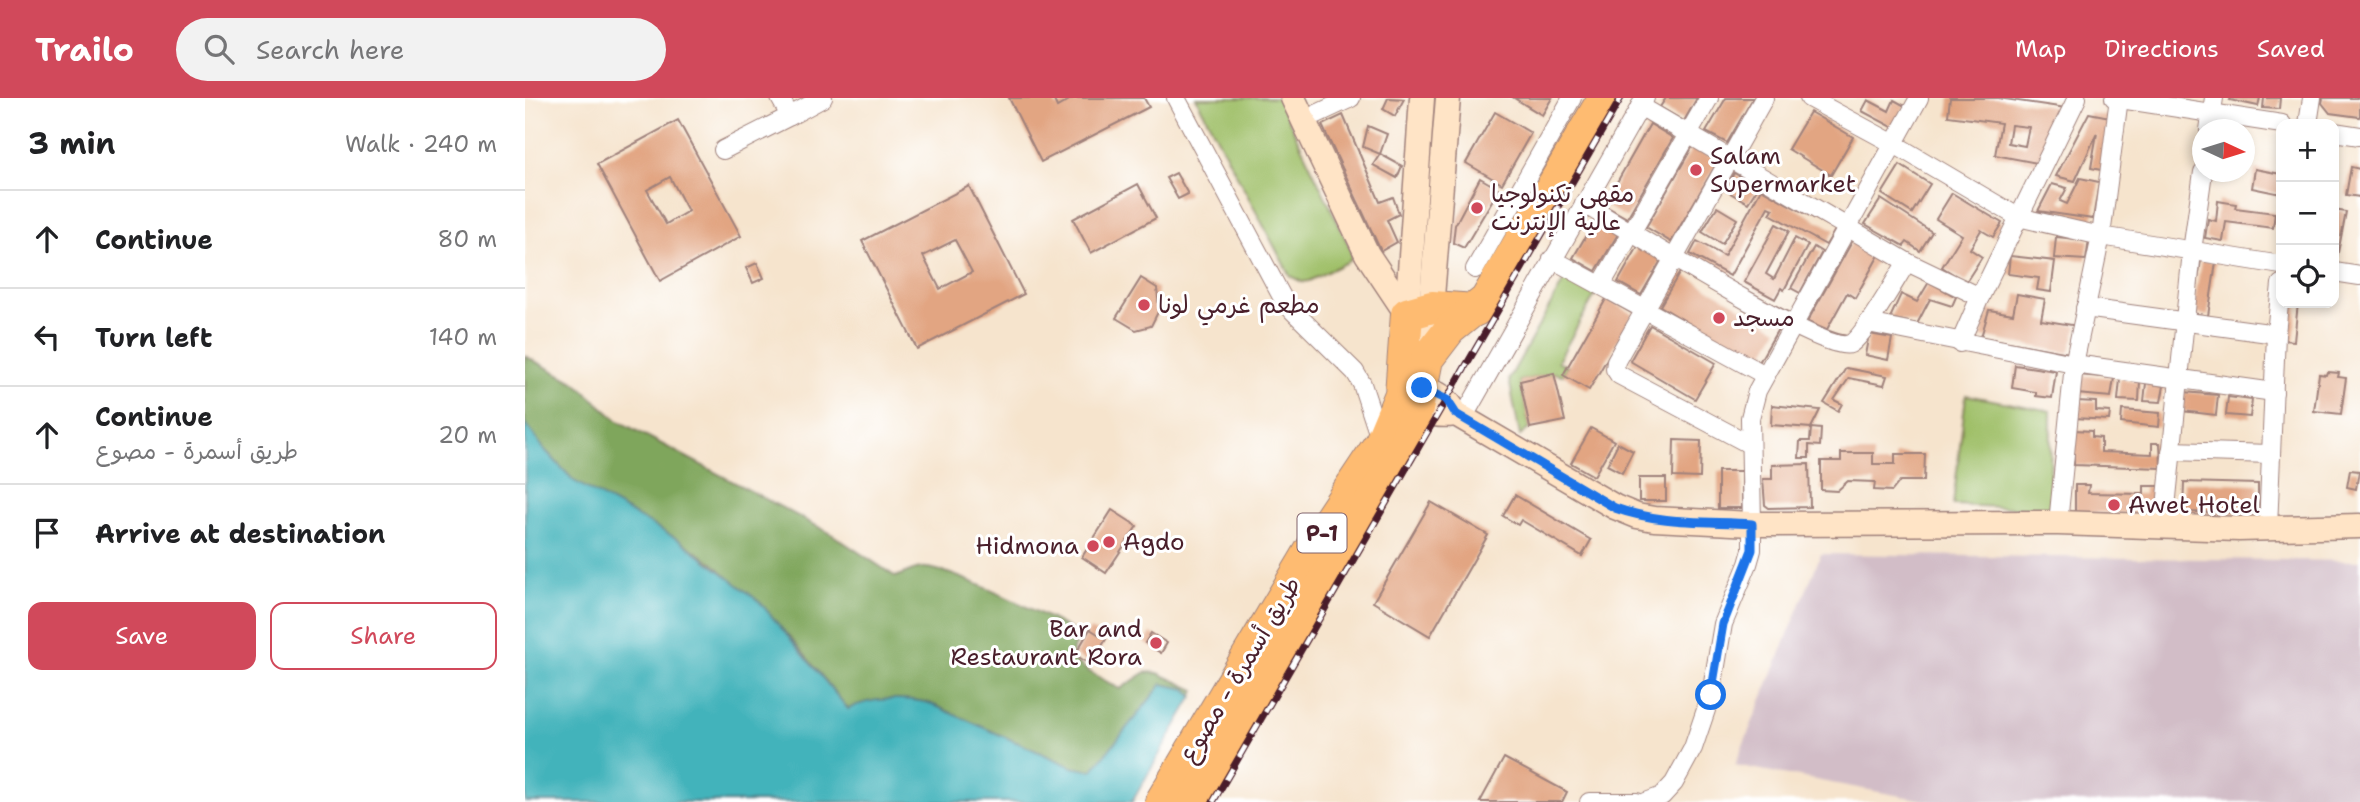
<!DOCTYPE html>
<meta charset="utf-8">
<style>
:root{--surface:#fff;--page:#f2f2f2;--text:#202124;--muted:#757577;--line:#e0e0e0;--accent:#d1495b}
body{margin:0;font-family:"Shantell Sans","Playpen Sans Arabic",sans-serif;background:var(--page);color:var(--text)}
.controls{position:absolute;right:21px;top:21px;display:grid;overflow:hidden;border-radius:14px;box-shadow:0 4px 10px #0003}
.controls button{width:63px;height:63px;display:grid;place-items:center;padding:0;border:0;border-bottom:2px solid var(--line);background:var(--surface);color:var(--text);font:35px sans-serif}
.compass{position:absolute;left:1667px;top:21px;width:63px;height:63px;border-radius:50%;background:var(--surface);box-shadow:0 4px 10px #0003;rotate:94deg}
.stop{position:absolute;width:21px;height:21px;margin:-16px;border:5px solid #1a73e8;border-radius:50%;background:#fff}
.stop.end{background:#1a73e8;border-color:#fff;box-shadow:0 2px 7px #0008}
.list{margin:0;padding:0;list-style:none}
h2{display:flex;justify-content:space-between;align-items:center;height:91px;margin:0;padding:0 28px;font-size:30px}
h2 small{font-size:23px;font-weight:400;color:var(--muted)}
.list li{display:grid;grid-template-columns:46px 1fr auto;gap:21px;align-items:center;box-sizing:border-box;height:98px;padding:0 28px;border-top:2px solid var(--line)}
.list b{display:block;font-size:26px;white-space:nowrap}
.list p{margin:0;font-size:23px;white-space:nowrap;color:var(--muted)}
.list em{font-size:23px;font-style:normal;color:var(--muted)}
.actions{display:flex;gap:14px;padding:21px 28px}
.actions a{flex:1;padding:16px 0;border:2px solid var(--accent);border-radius:14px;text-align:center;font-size:24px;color:var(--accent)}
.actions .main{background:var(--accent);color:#fff}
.icon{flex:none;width:38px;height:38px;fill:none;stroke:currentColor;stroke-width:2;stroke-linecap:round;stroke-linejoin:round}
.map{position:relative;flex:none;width:1835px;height:704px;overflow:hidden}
header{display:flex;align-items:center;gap:42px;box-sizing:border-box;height:98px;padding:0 35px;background:var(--accent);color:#fff}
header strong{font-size:33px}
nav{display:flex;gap:38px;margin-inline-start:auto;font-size:24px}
.search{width:490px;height:63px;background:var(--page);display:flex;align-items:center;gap:18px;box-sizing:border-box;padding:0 24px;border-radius:38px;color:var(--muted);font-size:26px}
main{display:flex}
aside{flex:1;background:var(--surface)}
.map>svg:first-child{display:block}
</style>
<header>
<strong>Trailo</strong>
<div class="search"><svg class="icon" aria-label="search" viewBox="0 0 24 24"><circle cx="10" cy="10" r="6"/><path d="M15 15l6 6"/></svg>Search here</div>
<nav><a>Map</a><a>Directions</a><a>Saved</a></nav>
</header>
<main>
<aside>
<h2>3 min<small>Walk · 240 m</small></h2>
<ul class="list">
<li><svg class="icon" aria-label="ahead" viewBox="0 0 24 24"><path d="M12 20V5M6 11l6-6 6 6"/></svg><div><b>Continue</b></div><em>80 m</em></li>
<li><svg class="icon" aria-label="left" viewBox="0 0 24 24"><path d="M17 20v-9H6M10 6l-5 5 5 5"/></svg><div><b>Turn left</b></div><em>140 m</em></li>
<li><svg class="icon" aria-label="ahead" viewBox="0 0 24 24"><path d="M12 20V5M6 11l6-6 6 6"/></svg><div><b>Continue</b><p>طريق أسمرة - مصوع</p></div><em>20 m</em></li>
<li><svg class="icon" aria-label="arrive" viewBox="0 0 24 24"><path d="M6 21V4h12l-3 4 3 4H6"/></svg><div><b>Arrive at destination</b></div></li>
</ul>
<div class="actions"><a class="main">Save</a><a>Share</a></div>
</aside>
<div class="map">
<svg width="1835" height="704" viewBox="0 0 1835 704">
<rect width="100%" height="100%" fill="#fff"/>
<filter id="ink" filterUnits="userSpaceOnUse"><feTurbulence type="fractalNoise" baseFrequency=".0143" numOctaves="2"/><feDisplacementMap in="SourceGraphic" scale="14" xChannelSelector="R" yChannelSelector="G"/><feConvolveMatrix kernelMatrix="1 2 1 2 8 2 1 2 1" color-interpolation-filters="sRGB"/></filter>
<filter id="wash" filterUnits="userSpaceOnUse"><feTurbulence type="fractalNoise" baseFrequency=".00686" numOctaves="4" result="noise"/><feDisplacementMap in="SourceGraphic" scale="28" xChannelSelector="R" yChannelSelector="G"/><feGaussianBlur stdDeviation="1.57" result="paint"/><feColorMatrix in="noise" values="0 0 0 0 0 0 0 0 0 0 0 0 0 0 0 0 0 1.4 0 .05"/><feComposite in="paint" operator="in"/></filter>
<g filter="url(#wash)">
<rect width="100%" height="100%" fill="#f6e4cd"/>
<path fill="#d2bdc7" d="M1296 456 1835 463V704H1408L1210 667Z"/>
<g fill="#9fbf67" stroke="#746f49" stroke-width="2">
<path d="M671 0H753L825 150 827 159 824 163 784 183 777 184 765 178Z"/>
<path d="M1041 179 1071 195 1033 263 1042 268 1038 277 1029 275 995 283 1005 330 995 338 984 281Z"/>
<path d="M1441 297 1526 313 1525 411 1428 407Z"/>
</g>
<path fill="#7fa65c" stroke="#646244" stroke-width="2" d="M0 258 51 285 93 323 305 435 371 479C378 476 388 471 396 470 420 466 530 522 555 537L548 551 547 561 563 573 595 591 621 574 633 575 670 592 668 598 661 591 637 586 567 674 547 669 404 605C377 598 349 602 323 611L267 541 189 466 156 443 49 383 19 351 0 325Z"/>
<path fill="#43b3bb" stroke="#466973" stroke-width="2" d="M0 325 19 351 49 383 156 443 235 504 323 611C345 599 379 599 404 605L547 669 567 673 637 586 661 591 668 598 607 704H0Z"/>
<g id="blocks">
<g fill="#e2a582" fill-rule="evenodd">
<path d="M484 0H528L532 9 548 0H619L624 9 516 64Z"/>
<path d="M863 0 879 1 870 18 858 11Z"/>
<path d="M989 0H1027L1017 17Z"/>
<path d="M1141 0H1172L1159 23 1135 9Z"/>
<path d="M1201 0H1228L1202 45 1181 34Z"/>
<path d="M1425 0H1473L1541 10 1512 65 1470 57 1476 25 1423 18ZM1486 27 1504 29 1500 48 1483 45Z"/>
<path d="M1706 0H1735L1733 8 1705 2Z"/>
<path d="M1739 0H1755L1754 11 1738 10Z"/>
<path d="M1798 0H1835V19L1805 15 1797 5Z"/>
<path d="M1343 2 1364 13 1369 2 1380 8 1369 30 1337 13Z"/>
<path d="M970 14 1006 35 977 86 941 65Z"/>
<path d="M1285 14 1328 39 1306 77 1263 51Z"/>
<path d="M1564 15 1585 19 1576 72 1566 70 1572 35 1550 83 1531 78Z"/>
<path d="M818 17 855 104 868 99 874 116 862 122 872 144 856 153 797 27Z"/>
<path d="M153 22 216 138 135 183 72 66ZM145 79 163 113 141 126 122 92Z"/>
<path d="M1125 26 1148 40 1102 120 1079 107Z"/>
<path d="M843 28 862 36 855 56 838 49Z"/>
<path d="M1168 48 1193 63 1146 144 1121 129Z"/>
<path d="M855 56 877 68 872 80 848 67Z"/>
<path d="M1375 67 1405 86 1387 115 1357 96Z"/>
<path d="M1826 69 1835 71V99L1821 97Z"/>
<path d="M1730 71 1756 76V96L1727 90Z"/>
<path d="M651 75 663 96 653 101 641 80Z"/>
<path d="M1209 75 1233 89 1223 105 1200 92Z"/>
<path d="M955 80 974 91 939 150 928 145 930 127Z"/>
<path d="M1555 80 1574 84 1568 121 1513 113 1527 86 1542 90 1535 103 1542 106Z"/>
<path d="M613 86 631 120 566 155 548 121Z"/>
<path d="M444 88 499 196 392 251 337 143ZM430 142 447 174 415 191 398 158Z"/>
<path d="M1236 91 1310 132 1301 147 1245 116 1248 111 1243 109 1205 178 1165 156 1172 143 1199 158Z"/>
<path d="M1427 95 1477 125 1468 139 1456 132 1445 151 1457 159 1441 184 1417 169 1437 137 1411 121Z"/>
<path d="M1356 101 1407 134 1395 153 1382 144 1379 148 1340 126Z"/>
<path d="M1693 103 1711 106 1710 110 1750 115 1748 130 1701 124 1698 143 1680 140 1683 121 1691 123Z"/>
<path d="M1192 109 1212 121 1197 146 1177 134Z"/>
<path d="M1809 112 1821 114 1812 160 1809 159Z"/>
<path d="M1070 122 1093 136 1071 173 1048 160Z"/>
<path d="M1251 126 1264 133 1241 176 1249 181 1270 140 1283 147 1259 192 1256 190 1250 201 1219 184Z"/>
<path d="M1531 139 1564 142 1561 162 1529 160Z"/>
<path d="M1328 142 1354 157 1330 200 1322 195 1300 235 1281 226Z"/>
<path d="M1115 145 1138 159 1116 197 1093 184Z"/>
<path d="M1289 149 1297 154 1275 195 1266 190Z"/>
<path d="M1485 158 1530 163 1526 194 1512 192 1514 180 1483 176Z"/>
<path d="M1676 162 1691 164 1683 218 1668 215Z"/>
<path d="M232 165 239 180 228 185 221 170Z"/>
<path d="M1155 174 1253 231 1233 266 1135 208Z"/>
<path d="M616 180 632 190 634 212 626 228 611 232 591 220Z"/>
<path d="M1404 184 1431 199 1427 208 1405 201 1392 226 1365 220 1376 196 1392 204Z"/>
<path d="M1492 196 1520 201 1516 222 1553 228 1544 255 1456 239 1464 212 1488 216Z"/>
<path d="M1081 201 1108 216 1064 292 1038 277Z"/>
<path d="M1762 205H1773L1769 243 1758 242Z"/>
<path d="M1125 227 1191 265 1170 301 1105 263Z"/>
<path d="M1344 236 1367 240 1363 262 1340 257Z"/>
<path d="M1490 267 1531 273 1527 300 1511 298V294L1487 290Z"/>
<path d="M1321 270 1362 278 1359 287 1324 280 1309 302 1317 306 1313 313 1299 305Z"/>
<path d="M1802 274 1814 275 1813 279 1821 280 1816 316 1789 313 1794 276 1801 277Z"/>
<path d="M1029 275 1040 323 1005 330 995 283Z"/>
<path d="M1553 277 1589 280 1586 299 1552 296Z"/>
<path d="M1595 281 1615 283 1614 303 1593 302Z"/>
<path d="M1621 285 1639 288 1636 304 1619 303Z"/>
<path d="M1659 294 1693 297 1691 317 1657 313Z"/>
<path d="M1703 299 1727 302 1725 319 1701 317Z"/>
<path d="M1551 303 1571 304V313L1585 314 1584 322 1550 320Z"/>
<path d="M1247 307 1295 312 1286 330 1296 331 1295 348 1284 347V360H1274L1275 343H1285L1286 330 1246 327Z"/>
<path d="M1597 312 1635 315 1634 329 1596 325Z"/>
<path d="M1066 330 1089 343 1069 378 1046 365Z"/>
<path d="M1549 332 1567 333V339L1576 340V354L1627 356V345H1635L1636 370 1549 367Z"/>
<path d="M1149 342 1176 343 1175 380 1148 379Z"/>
<path d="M1093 345 1108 353 1097 375 1082 367Z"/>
<path d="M1316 355H1348V366H1370V356H1400L1399 383H1375L1367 393 1349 392 1350 384 1323 383 1312 393 1296 392V363H1316Z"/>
<path d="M1284 366 1285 409 1244 410 1240 407 1238 381H1247V367Z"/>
<path d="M1825 372 1834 373 1831 391 1822 389Z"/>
<rect x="1193" y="373" width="24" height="37"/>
<rect x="1114" y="380" width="27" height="23"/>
<path d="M1659 384 1733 386V415L1658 414Z"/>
<path d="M1550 387H1564L1563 395 1619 396V388H1636L1637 416 1550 414Z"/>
<path d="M990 397 1066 442 1057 458 996 422 993 427 978 418Z"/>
<path d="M906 404 963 437 905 538 848 504Z"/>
<path d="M587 412 612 428 581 475 557 459Z"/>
<path d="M565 531 581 541 566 567 550 557Z"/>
<path d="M626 535 642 545 636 555 620 545Z"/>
<path d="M979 660 1042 694 1037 704H955Z"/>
</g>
</g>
</g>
<g filter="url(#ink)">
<use href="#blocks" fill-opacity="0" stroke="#a0827c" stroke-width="2"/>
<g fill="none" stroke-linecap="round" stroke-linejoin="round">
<g stroke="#a0827c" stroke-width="20">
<g id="street">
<path d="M255 0 265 18 298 0"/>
<path d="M651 0 757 199 767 212 830 274 837 286 856 344"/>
<path d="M1284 0 1369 46 1493 119 1576 138 1756 167"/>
<path d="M1589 0 1757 26"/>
<path d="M1115 8 1382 164 1455 199"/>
<path d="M779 22 826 0"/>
<path d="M1783 26 1787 0"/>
<path d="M1684 32 1689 0"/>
<path d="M1809 34 1835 38"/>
<path d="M198 52 265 18"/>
<path d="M1059 106C1093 126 1301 257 1325 246 1338 240 1372 179 1382 164"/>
<path d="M1027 161 1240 277"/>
<path d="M950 171 1047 0"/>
<path d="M1809 174 1835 178"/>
<path d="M1076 187 1184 0"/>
<path d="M1560 210 1751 236"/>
<path d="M1343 225 1549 266 1749 294"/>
<path d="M1435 245 1455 199 1552 0"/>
<path d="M938 320 1120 0"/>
<path d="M1224 346 1094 277 1090 271 1091 263 1239 0"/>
<path d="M1646 353 1746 356"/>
<path d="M1533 425 1549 266 1576 138 1594 0"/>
<path d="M1639 429 1667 153 1678 74"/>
<path d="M1743 430 1751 236 1756 186"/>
<path d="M1064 704H1112"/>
<path d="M1121 704 1137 698 1149 685 1168 650 1186 597 1198 526 1223 466 1227 452V426L1225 320 1232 293 1394 0"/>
</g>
</g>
<g stroke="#a0827c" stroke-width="27">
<g id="secondary">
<path d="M768 0 842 156 882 216"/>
<path d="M882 216 897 0"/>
<path d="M902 261 923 0"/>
<path d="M880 295C904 289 919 294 931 316"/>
<path d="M879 298C897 315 907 319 931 316L1090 409 1112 418 1129 421 1227 426 1533 425 1714 431 1835 428"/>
</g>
</g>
<g stroke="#a0827c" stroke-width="34">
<g id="highway">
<path d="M636 704 802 425 856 344 876 296 882 216 907 209 951 212"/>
<path d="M669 704 879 347 892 311 902 261 925 231 961 202 1079 0"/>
</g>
</g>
<use href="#street" stroke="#fff" stroke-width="18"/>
<use href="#secondary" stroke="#ffe4c6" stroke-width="24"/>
<use href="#highway" stroke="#febb71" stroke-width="32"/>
<g stroke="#4a1f2b" stroke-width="7">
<path id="rail" d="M688 704 1096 0"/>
</g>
<use href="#rail" stroke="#fff" stroke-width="4.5" stroke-dasharray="13" stroke-linecap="butt"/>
</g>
</g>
<g fill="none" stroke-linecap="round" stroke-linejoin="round" filter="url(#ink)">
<path stroke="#1a73e8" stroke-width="9" d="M897 290 922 302 931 316 1090 410C1134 426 1181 423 1227 426V452L1198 526 1186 597"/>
</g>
<g fill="#d1495b" stroke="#fff" stroke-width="2.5">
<circle cx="1171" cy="72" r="7"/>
<circle cx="952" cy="110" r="7"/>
<circle cx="619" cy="207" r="7"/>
<circle cx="1194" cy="220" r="7"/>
<circle cx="1589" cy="407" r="7"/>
<circle cx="584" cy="444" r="7"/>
<circle cx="568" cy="448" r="7"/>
<circle cx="631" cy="545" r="7"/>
</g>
<g text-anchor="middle" stroke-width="6" stroke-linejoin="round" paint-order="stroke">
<rect fill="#fff" stroke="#80626b" stroke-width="2" x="772.5" y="415.5" width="49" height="39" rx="5"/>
<g font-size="23" font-weight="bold" fill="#4a1f2b">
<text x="797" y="443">P-1</text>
</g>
<g font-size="24" fill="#4a1f2b" stroke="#fff" text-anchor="start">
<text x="1185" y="66">Salam<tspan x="1185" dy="28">Supermarket</tspan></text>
<text x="966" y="104">مقهى تكنولوجيا<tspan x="966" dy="28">عالية الإنترنت</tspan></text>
<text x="633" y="215">مطعم غرمي لونا</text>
<text x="1208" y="228">مسجد</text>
<text x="1603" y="415">Awet Hotel</text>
<text x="598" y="452">Agdo</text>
<text x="554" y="456" text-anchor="end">Hidmona</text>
<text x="617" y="539" text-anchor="end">Bar and<tspan x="617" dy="28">Restaurant Rora</tspan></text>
</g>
<g font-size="24" fill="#4a1f2b" stroke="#fff">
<text transform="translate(715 572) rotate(-59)" y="8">طريق أسمرة - مصوع</text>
</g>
</g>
</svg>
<div class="controls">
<button>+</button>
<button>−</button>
<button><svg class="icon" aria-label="locate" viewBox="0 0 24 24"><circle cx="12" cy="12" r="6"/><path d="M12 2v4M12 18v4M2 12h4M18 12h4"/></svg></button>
</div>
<svg class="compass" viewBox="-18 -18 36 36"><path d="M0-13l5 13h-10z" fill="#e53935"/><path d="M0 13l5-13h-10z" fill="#757577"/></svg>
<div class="stop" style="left:1186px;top:597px"></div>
<div class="stop end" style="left:897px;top:290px"></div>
</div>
</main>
